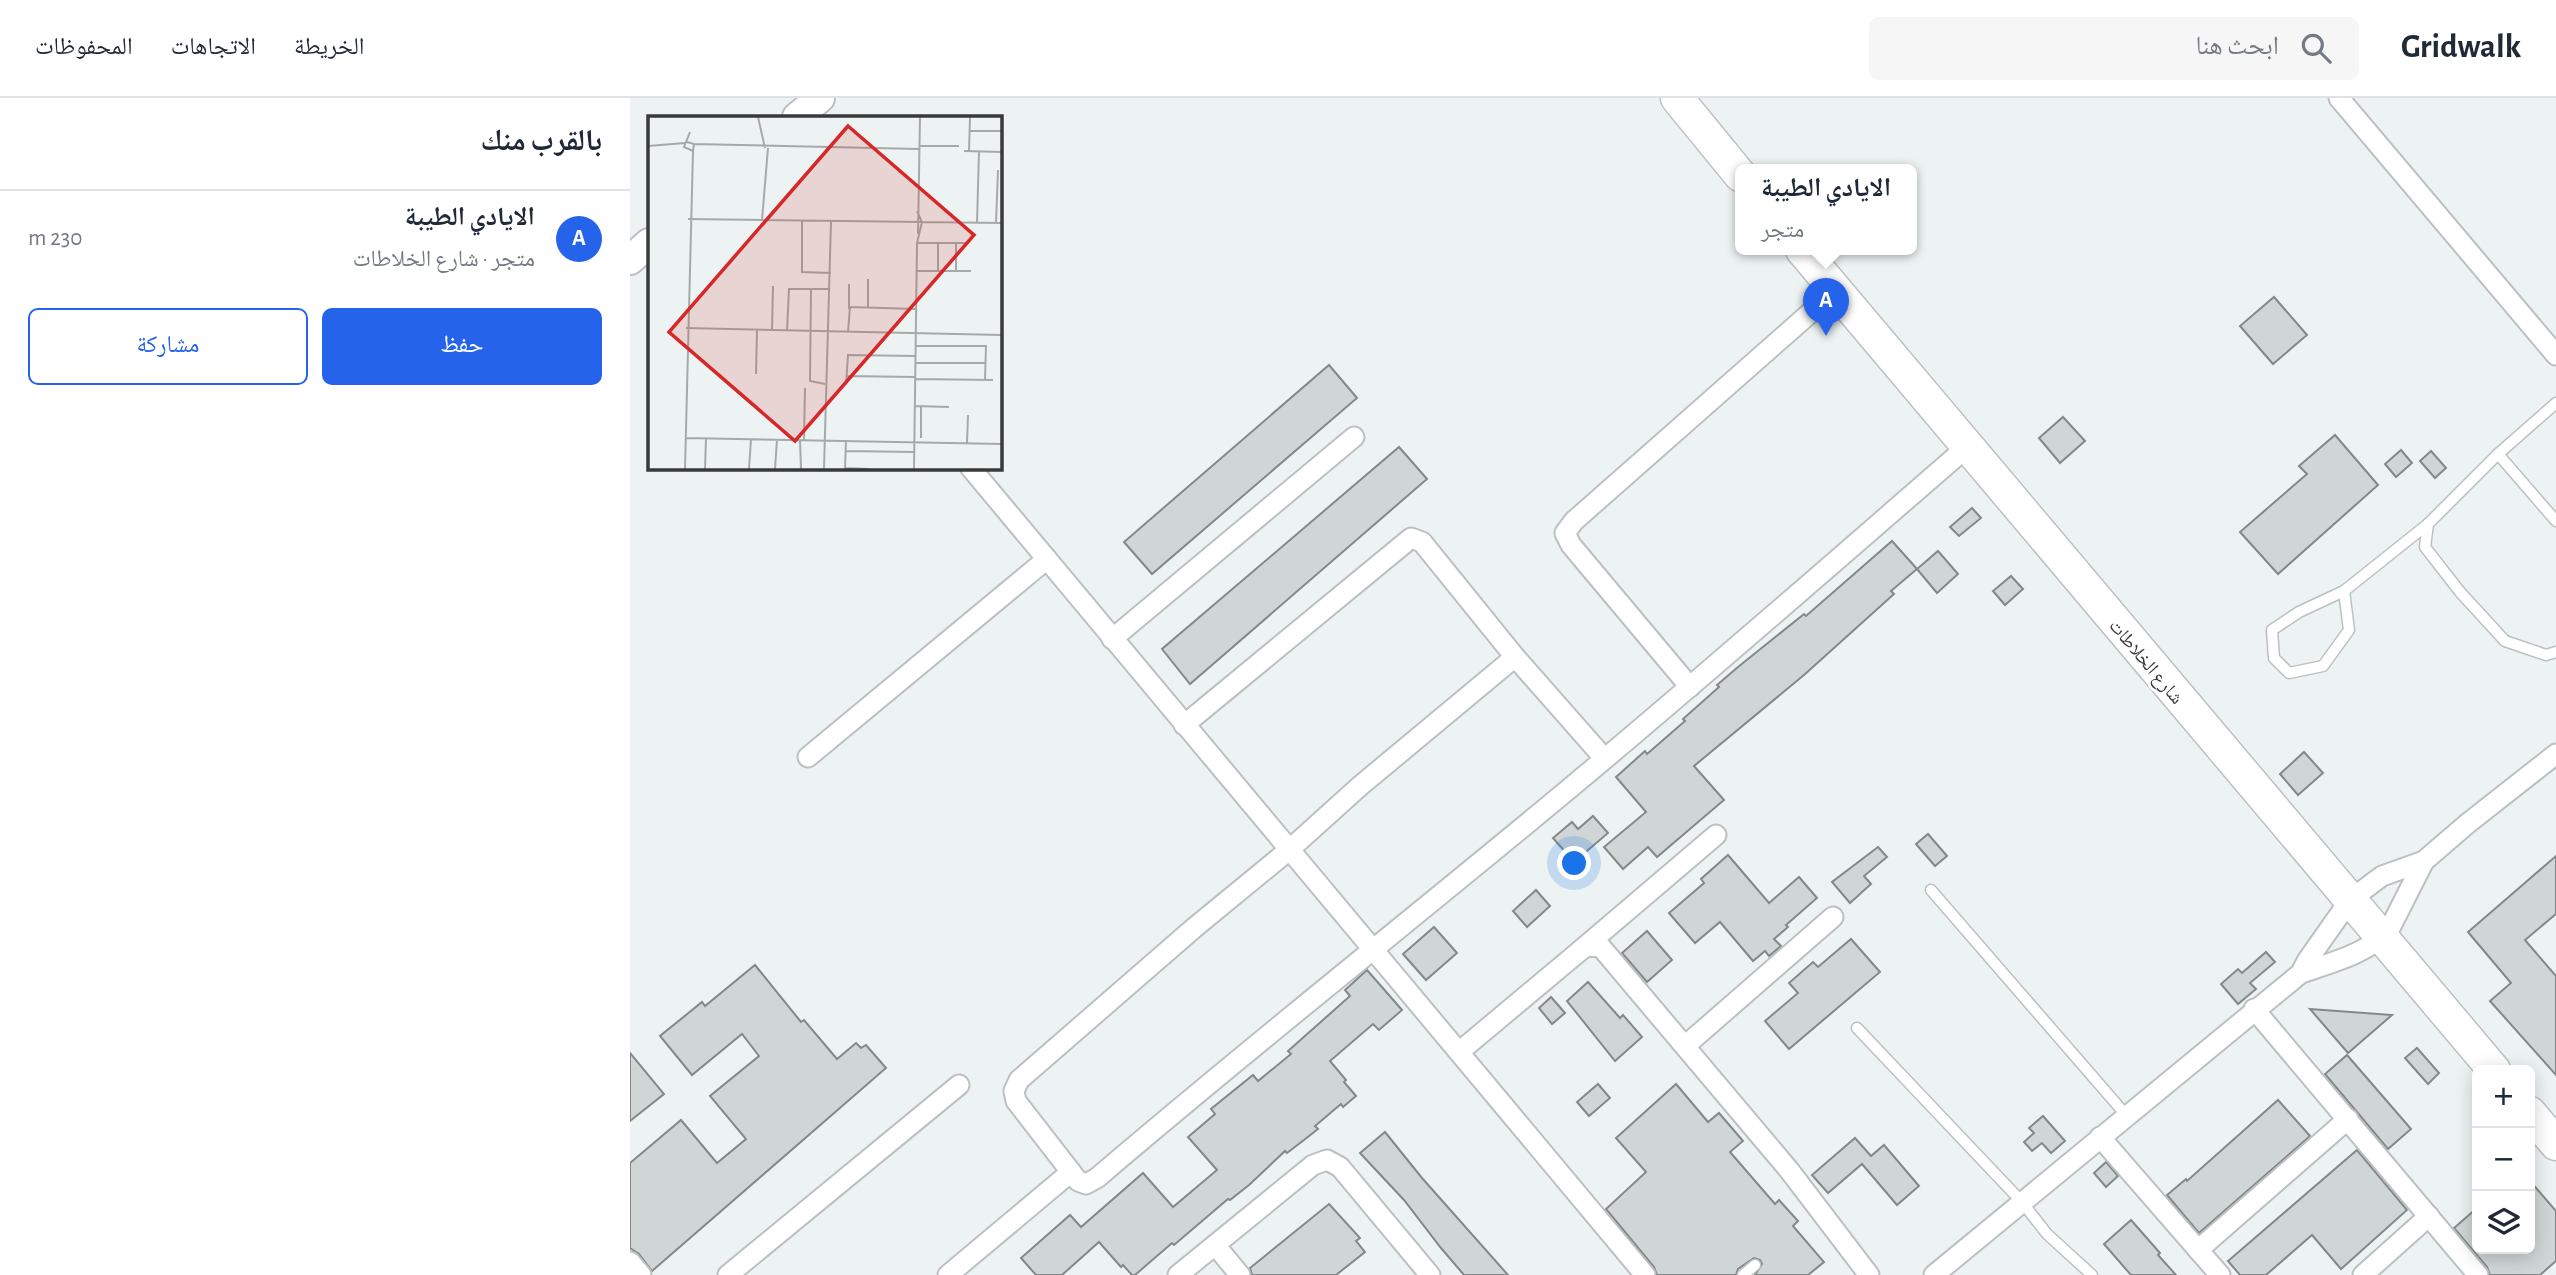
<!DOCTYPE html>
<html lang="ar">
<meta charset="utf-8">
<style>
:root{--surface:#fff;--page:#f6f6f7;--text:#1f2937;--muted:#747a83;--line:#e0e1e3;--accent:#2563eb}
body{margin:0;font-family:"Alegreya Sans","Noto Naskh Arabic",sans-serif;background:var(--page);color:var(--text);direction:rtl}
.controls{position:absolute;right:21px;bottom:21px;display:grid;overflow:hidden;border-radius:10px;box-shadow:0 4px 18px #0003}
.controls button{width:63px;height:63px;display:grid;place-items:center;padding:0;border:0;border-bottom:2px solid var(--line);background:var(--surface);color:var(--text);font:35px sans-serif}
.you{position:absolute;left:945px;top:766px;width:24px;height:24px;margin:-18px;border:5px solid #fff;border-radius:50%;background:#1a73e8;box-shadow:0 0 0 10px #1a73e833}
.badge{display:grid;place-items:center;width:46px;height:46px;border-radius:50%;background:var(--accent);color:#fff;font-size:23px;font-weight:700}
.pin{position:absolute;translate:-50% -58px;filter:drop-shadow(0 2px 4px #0008)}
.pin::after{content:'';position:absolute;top:37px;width:24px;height:21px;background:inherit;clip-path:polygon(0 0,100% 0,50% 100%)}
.popup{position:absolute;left:1105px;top:66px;width:182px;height:91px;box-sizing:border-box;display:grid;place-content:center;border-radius:10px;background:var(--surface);filter:drop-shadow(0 2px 5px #0005);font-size:23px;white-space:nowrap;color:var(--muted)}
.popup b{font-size:26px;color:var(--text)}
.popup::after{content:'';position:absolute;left:50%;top:100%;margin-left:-14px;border:14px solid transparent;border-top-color:var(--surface)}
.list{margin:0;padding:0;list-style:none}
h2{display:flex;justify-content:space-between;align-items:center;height:91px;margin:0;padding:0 28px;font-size:30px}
h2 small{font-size:23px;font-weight:400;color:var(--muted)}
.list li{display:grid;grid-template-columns:46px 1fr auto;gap:21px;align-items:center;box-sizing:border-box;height:98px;padding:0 28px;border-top:2px solid var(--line)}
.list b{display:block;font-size:26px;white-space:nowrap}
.list p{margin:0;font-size:23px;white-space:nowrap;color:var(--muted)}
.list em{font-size:23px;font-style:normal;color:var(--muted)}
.actions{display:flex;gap:14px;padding:21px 28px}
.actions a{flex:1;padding:16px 0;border:2px solid var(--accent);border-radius:10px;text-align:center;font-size:24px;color:var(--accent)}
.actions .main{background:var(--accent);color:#fff}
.icon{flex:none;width:38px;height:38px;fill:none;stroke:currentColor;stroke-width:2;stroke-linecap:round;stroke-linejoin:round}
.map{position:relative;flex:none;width:1926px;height:1177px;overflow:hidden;direction:ltr}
header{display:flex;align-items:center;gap:42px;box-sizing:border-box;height:98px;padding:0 35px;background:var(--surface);border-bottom:2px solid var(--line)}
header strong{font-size:33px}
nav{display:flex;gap:38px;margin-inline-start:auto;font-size:24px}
.search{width:490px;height:63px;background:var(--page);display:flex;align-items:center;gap:18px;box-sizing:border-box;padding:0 24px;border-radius:10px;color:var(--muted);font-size:26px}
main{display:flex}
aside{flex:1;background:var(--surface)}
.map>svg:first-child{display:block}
</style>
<header>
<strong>Gridwalk</strong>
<div class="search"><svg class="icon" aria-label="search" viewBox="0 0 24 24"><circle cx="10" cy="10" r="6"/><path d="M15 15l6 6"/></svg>ابحث هنا</div>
<nav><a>الخريطة</a><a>الاتجاهات</a><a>المحفوظات</a></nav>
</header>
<main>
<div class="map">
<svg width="1926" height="1177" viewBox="0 0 1926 1177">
<rect width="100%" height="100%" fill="#edf3f3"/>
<g fill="#d0d6d5" stroke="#848988" stroke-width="2">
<path d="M1644 199 1677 237 1643 266 1610 228Z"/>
<path d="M699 267 727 300 522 476 494 444Z"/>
<path d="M1433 319 1455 343 1430 365 1409 340Z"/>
<path d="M1705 337 1748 387 1648 476 1610 434 1677 376 1669 368Z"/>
<path d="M769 349 797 381 560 586 532 551Z"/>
<path d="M1771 352 1782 365 1766 379 1755 366Z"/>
<path d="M1801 353 1816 370 1805 380 1790 363Z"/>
<path d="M1342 410 1351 420 1329 438 1320 429Z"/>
<path d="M1262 443 1287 471 1261 493 1264 496 1174 577 1064 668 1094 702 1027 759 1018 749 993 771 974 749 1016 714 986 679 1015 653 1017 656 1055 623 1053 621 1089 589 1087 587 1108 569 1174 516 1176 518Z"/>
<path d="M1308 453 1328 476 1307 495 1287 471Z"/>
<path d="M1381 478 1393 491 1375 507 1363 493Z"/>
<path d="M1674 654 1693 675 1668 697 1650 676Z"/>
<path d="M963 718 978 735 944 764 923 740 942 724 948 731Z"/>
<path d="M1298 736 1317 758 1305 768 1286 746Z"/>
<path d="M1248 749 1257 759 1234 778 1241 786 1220 805 1202 784Z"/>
<path d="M1098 757 1139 805 1169 779 1187 800 1156 827 1158 829 1144 841 1151 848 1139 858 1135 853 1123 863 1090 824 1065 845 1039 815 1074 785 1071 781Z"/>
<path d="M1926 758V816L1895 842 1926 878V977L1860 903 1881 885 1838 834Z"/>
<path d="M906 792 920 808 897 829 883 813Z"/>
<path d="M804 829 827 855 796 882 773 856Z"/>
<path d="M1017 833 1042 862 1017 884 992 855Z"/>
<path d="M1221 841 1250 874 1159 951 1135 923 1168 895 1159 885 1183 864 1188 869Z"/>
<path d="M1636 854 1645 864 1620 885 1626 891 1608 906 1591 886 1608 871 1612 875Z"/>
<path d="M125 867 171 924 174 922 207 961 226 945 231 950 236 947 256 970 22 1173 9 1156 0 1150V1065L51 1022 87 1065 116 1041 80 998 129 958 112 936 62 977 30 938 72 904 75 908Z"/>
<path d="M737 872 772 912 749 932 743 926 700 963 716 982 714 984 726 998 713 1009 711 1006 685 1028 688 1031 674 1042 657 1055 655 1053 619 1087 600 1102 598 1101 544 1147 542 1145 505 1177H502L493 1167 491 1169 469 1144 432 1177H406L391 1160 440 1117 451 1129 513 1075 543 1109 587 1072 558 1039 585 1016 581 1011 623 977 628 983 661 956 658 953 720 898 715 892Z"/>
<path d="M958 884 990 920 993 917 1012 939 985 963 937 903Z"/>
<path d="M921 899 935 915 922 926 909 910Z"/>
<path d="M1680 911 1762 917 1718 955Z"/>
<path d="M1787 950 1809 975 1798 986 1775 960Z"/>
<path d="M0 955 34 996 0 1023Z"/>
<path d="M1717 957 1781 1031 1758 1051 1695 976Z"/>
<path d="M968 986 980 1000 959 1018 947 1004Z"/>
<path d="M1046 986 1078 1024 1089 1015 1113 1043 1100 1054 1145 1106 1149 1102 1168 1123 1163 1128 1194 1164 1178 1177H1125L1132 1166 1130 1162 1124 1160 1108 1171 1106 1177H1027L1024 1169 976 1111 1016 1074 986 1040Z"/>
<path d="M1648 1002 1680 1038 1569 1135 1537 1097 1556 1081 1557 1083Z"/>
<path d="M1413 1018 1435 1043 1421 1055 1412 1045 1402 1053 1394 1044 1404 1035 1399 1030Z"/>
<path d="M755 1034 792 1080 878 1177H834L811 1150 774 1102 730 1055Z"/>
<path d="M1225 1040 1241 1058 1254 1047 1289 1088 1267 1107 1232 1066 1198 1095 1182 1077Z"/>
<path d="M1727 1052 1777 1112 1711 1171 1682 1137 1636 1177H1610L1598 1163Z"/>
<path d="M1476 1064 1488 1078 1476 1089 1464 1075Z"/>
<path d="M1900 1083 1926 1113V1163L1910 1177H1860L1857 1169 1824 1130 1847 1110V1151H1900Z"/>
<path d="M699 1106 730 1140 726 1143 735 1154 706 1177H622L620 1170Z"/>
<path d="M1501 1122 1530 1155 1528 1157 1546 1177H1501L1474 1146Z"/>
</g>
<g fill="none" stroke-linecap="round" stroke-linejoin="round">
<g stroke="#bbc1c2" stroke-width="13">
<g id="service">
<path d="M1926 305 1868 356 1798 426 1795 449 1830 494 1875 543 1916 557 1926 554"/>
<path d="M1868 356 1926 423"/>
<path d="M1714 493 1719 532 1693 568 1659 575 1644 560 1642 532 1669 514 1714 493 1798 426"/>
<path d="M1301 792 1496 1017"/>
<path d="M1227 930 1392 1104 1417 1136 1462 1177"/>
<path d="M1113 1177 1125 1167"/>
</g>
</g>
<g stroke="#bbc1c2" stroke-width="23">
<g id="minor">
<path d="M1709 0 1926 257"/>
<path d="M340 369 1015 1177"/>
<path d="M482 541 724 339"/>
<path d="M885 559 730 688 659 752 564 830 389 982 384 993 386 1003 448 1083 456 1086 467 1080C620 949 779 824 934 695 1070 582 1203 465 1337 349"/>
<path d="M1060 589 941 447 935 435 944 423 1205 193"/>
<path d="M554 627 781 440 792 444 885 559 974 660"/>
<path d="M178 659 417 461"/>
<path d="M951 852 1086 737"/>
<path d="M1671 875 1677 863 1720 802 1752 778 1794 763 1837 726 1926 656"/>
<path d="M1624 911 1848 1177"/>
<path d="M1055 948 1203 819"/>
<path d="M829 954 951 852 957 848 971 849 1159 1072 1239 1177"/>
<path d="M1470 1039 1590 1177"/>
<path d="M586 1148 610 1177"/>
<path d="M1568 1152 1718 1021"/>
<path d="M0 1164 11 1177"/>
<path d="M98 1177 329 987"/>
<path d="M318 1177 441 1074"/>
<path d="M548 1177 683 1067 697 1062 710 1069 800 1177"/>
<path d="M1304 1177 1671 875C1700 865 1741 855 1760 830L1794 763"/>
<path d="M1733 1177 1799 1118"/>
</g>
</g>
<g stroke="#bbc1c2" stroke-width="32">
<g id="secondary">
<path d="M167 19 190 0"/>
<path d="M0 162 19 145"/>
</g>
</g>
<g stroke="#bbc1c2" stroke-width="35">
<g id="primary">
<path d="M1047 0 1110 77"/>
<path d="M1172 152 1864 972"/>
<path d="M1900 1015 1926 1046"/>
</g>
</g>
<use href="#service" stroke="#fff" stroke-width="10"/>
<use href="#minor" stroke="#fff" stroke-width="19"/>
<use href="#secondary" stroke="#fff" stroke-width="28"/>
<use href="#primary" stroke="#fff" stroke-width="32"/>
</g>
<g text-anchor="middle" stroke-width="6" stroke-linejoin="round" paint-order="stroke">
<g font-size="19" fill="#383a3a" stroke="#fff">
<text transform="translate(1517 563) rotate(50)" y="7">شارع الخلاطات</text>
</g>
</g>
<g transform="translate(18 18)">
<rect width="354" height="354" fill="#edf3f3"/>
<path fill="none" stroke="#a5a9a9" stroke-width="2" d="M110 1 117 32M322 15H354M39 26 46 28 45 35 36 31 42 16M46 28 271 33M0 30 37 27M271 30H311M316 35 354 36M321 35 322 1M40 103 354 107M114 104 120 32M154 105V156L183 157M329 107 331 35M348 107 350 54M270 118 272 1M269 127H321M290 127V155M308 127V155M269 155H323M220 163V191M163 173 162 265 177 268M201 193V168M38 212 354 219M124 214 125 170M139 215 141 173H182M200 216 202 191 268 193M267 230H338L337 264M267 247H338M108 258 109 214M198 260 267 261M267 263 345 264M198 269 200 239 267 240M267 290 301 291M37 322 354 328M273 322V290M152 324 153 353M156 324 157 272M319 327 320 299M198 335 266 336M197 352 221 353M37 353 45 35M57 353 58 322M101 353 103 323M127 353 129 323M176 353 183 105M197 353 198 324M266 353 269 127 274 106 269 95"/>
<path fill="#d62828" fill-opacity="0.15" stroke="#d62828" stroke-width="3.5" d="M200 10 326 119 147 325 21 216Z"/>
<rect width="354" height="354" fill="none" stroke="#383a3a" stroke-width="3.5"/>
</g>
</svg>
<div class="controls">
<button>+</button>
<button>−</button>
<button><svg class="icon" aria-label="layers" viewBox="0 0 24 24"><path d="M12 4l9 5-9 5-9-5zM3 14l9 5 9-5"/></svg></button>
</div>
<div class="you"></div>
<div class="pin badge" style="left:1196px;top:238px">A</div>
<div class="popup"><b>الايادي الطيبة</b>متجر</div>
</div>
<aside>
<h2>بالقرب منك<small></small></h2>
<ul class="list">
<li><span class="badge">A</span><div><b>الايادي الطيبة</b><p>متجر · شارع الخلاطات</p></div><em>230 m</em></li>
</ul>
<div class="actions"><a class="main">حفظ</a><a>مشاركة</a></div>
</aside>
</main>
